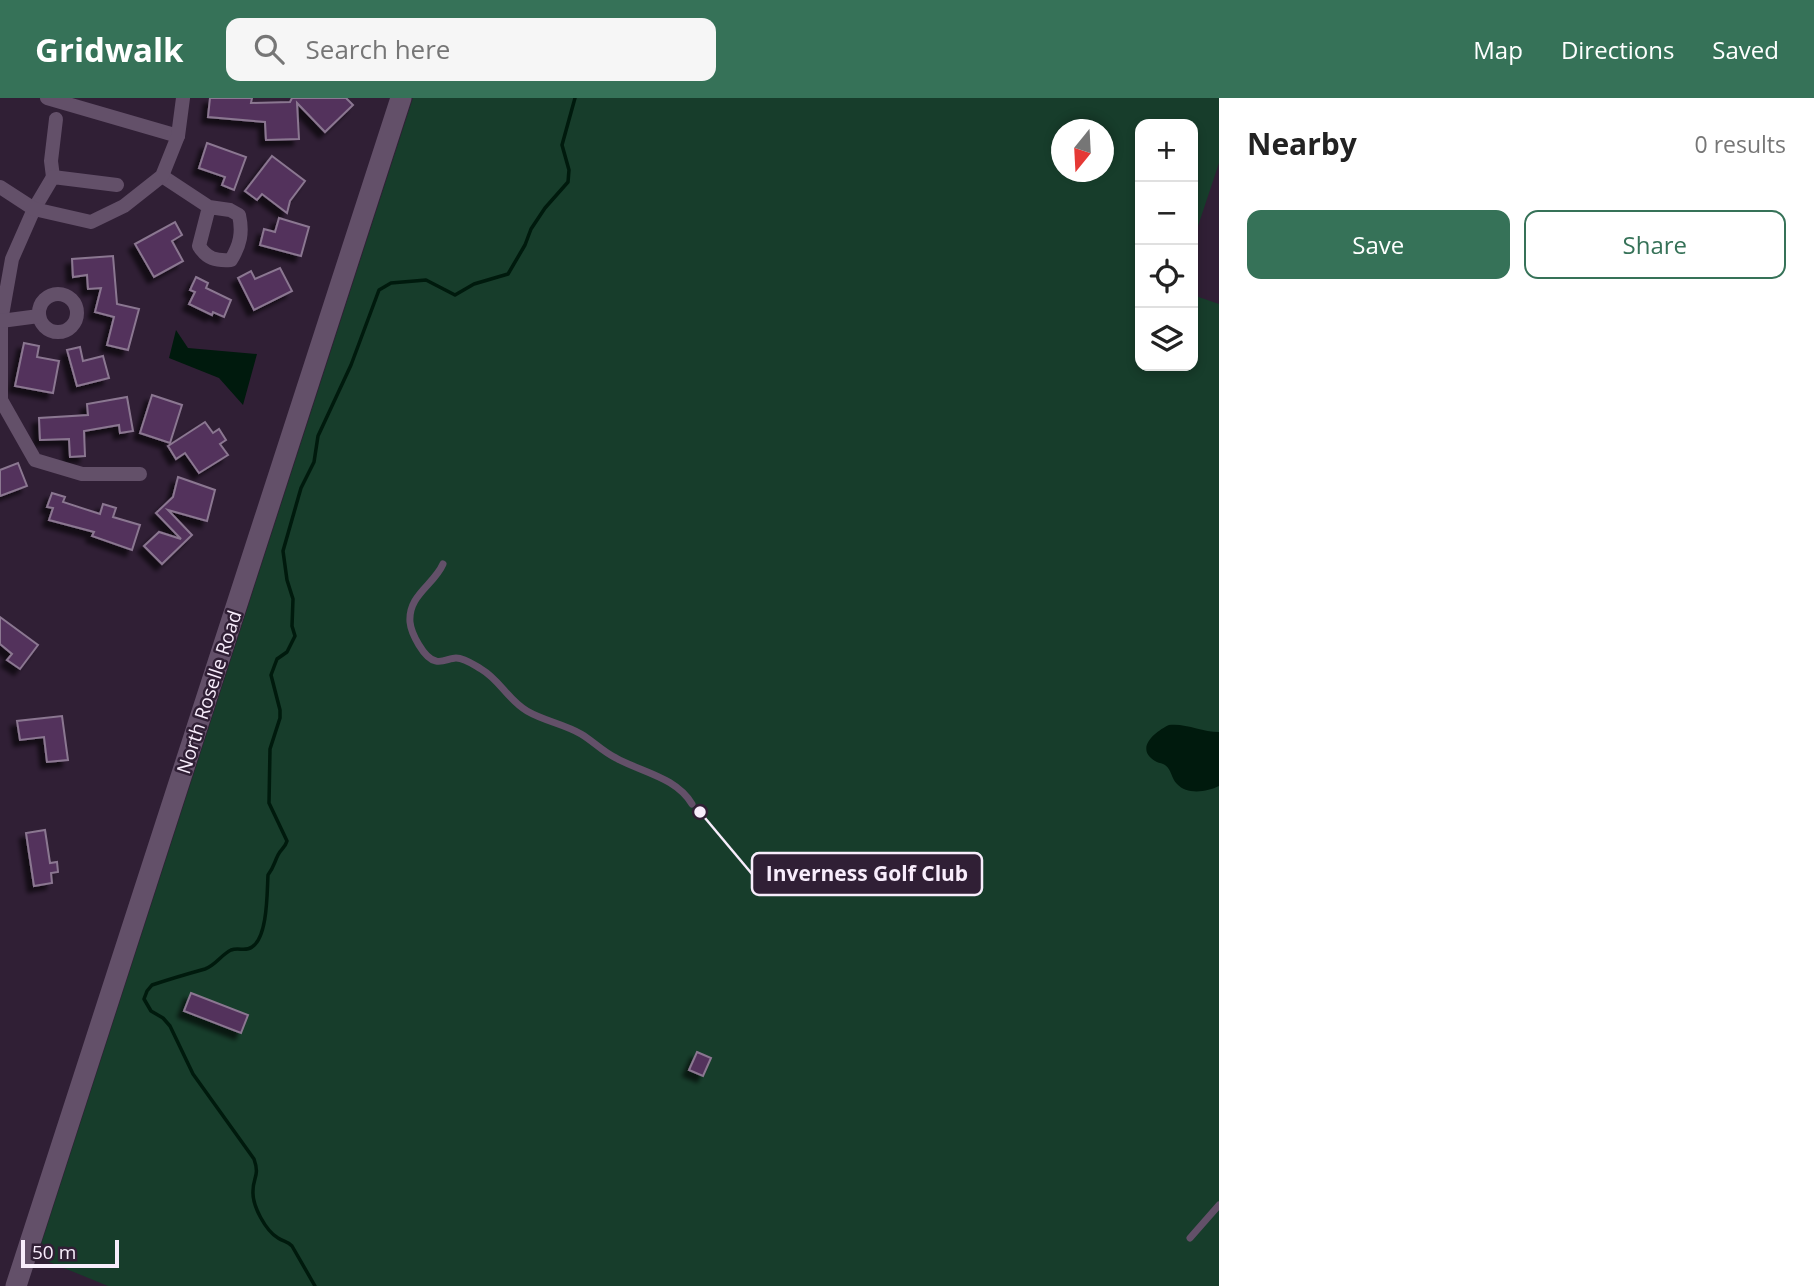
<!DOCTYPE html>
<meta charset="utf-8">
<style>
:root{--surface:#fff;--page:#f6f6f6;--text:#222;--muted:#767676;--line:#e0e0e0;--accent:#367258}
body{margin:0;font-family:"Open Sans",sans-serif;background:var(--page);color:var(--text)}
.controls{position:absolute;right:21px;top:21px;display:grid;overflow:hidden;border-radius:14px;box-shadow:0 4px 10px #0003}
.controls button{width:63px;height:63px;display:grid;place-items:center;padding:0;border:0;border-bottom:2px solid var(--line);background:var(--surface);color:var(--text);font:35px sans-serif}
.compass{position:absolute;left:1051px;top:21px;width:63px;height:63px;border-radius:50%;background:var(--surface);box-shadow:0 4px 10px #0003;rotate:198deg}
.scale{position:absolute;left:21px;bottom:18px;width:98px;box-sizing:border-box;padding-left:7px;border:4px solid #f8edfc;border-top:0;font-size:19px;line-height:24px;white-space:nowrap;color:#f8edfc;-webkit-text-stroke:5px #301f35;paint-order:stroke}
.list{margin:0;padding:0;list-style:none}
h2{display:flex;justify-content:space-between;align-items:center;height:91px;margin:0;padding:0 28px;font-size:30px}
h2 small{font-size:23px;font-weight:400;color:var(--muted)}
.actions{display:flex;gap:14px;padding:21px 28px}
.actions a{flex:1;padding:16px 0;border:2px solid var(--accent);border-radius:14px;text-align:center;font-size:24px;color:var(--accent)}
.actions .main{background:var(--accent);color:#fff}
.icon{flex:none;width:38px;height:38px;fill:none;stroke:currentColor;stroke-width:2;stroke-linecap:round;stroke-linejoin:round}
.map{position:relative;flex:none;width:1219px;height:1188px;overflow:hidden}
header{display:flex;align-items:center;gap:42px;box-sizing:border-box;height:98px;padding:0 35px;background:var(--accent);color:#fff}
header strong{font-size:33px}
nav{display:flex;gap:38px;margin-inline-start:auto;font-size:24px}
.search{width:490px;height:63px;background:var(--page);display:flex;align-items:center;gap:18px;box-sizing:border-box;padding:0 24px;border-radius:14px;color:var(--muted);font-size:26px}
main{display:flex}
aside{flex:1;background:var(--surface)}
.map>svg:first-child{display:block}
</style>
<header>
<strong>Gridwalk</strong>
<div class="search"><svg class="icon" aria-label="search" viewBox="0 0 24 24"><circle cx="10" cy="10" r="6"/><path d="M15 15l6 6"/></svg>Search here</div>
<nav><a>Map</a><a>Directions</a><a>Saved</a></nav>
</header>
<main>
<div class="map">
<svg width="1219" height="1188" viewBox="0 0 1219 1188">
<defs>
<filter id="shadow"><feDropShadow dx="-6" dy="6" stdDeviation="2" flood-color="#0009"/></filter>
</defs>
<rect width="100%" height="100%" fill="#301f35"/>
<path fill="#173d2b" fill-rule="evenodd" d="M413 0H1219V65L1193 143V26H1140V268H1193V197L1219 206V1188H108L37 1159ZM1062 32H1104V74H1062Z"/>
<g fill="#001a0d">
<path d="M176 232 188 250 257 256 243 307 219 280 169 260Z"/>
<path d="M1169 627C1186 625 1202 634 1219 634V688C1207 694 1187 697 1177 686 1171 680 1172 672 1165 667 1162 665 1158 665 1155 663 1134 650 1156 633 1169 627Z"/>
</g>
<g fill="none" stroke-linecap="round" stroke-linejoin="round">
<path stroke="#001a0d" stroke-width="3.5" d="M315 1188 292 1148C287 1143 284 1144 278 1140 266 1133 252 1108 253 1093 253 1079 260 1078 254 1061L193 976 170 928 163 920 151 913 144 901 147 893 152 887C170 881 187 876 205 871 216 867 222 856 231 852 239 849 245 854 252 849 268 839 267 793 268 777 274 769 274 765 278 757 281 751 285 750 287 743L269 705 270 651 280 620V612L271 577 277 561 287 554 295 538 292 528 293 501 287 482 283 453 301 390 314 364 318 338 351 267 379 192 391 185 426 182 455 197 474 186 508 176 525 147 531 131 545 110 568 84 569 72 562 47 575 0"/>
</g>
<g fill="#52335c" stroke="#8b7791" stroke-width="2" filter="url(#shadow)">
<path d="M210 0H252L251 5 290 4 292 0H346L353 7 325 34 297 5 299 41 266 42 265 24 208 19Z"/>
<path d="M207 45 246 59 234 92 222 87 225 79 199 70Z"/>
<path d="M272 58 305 83 290 103 287 115 262 96 257 102 245 93Z"/>
<path d="M279 120 309 129 301 158 260 147 264 131 275 134Z"/>
<path d="M175 124 182 137 172 143 183 163 154 179 135 146Z"/>
<path d="M113 158 117 206 139 211 128 252 107 247 114 219 95 214 101 190 88 191 87 177 73 179 72 161Z"/>
<path d="M280 170 292 193 254 212 238 180 251 173 255 181Z"/>
<path d="M196 179 208 185 206 190 231 202 224 219 213 214 212 217 189 206 195 194 190 192Z"/>
<path d="M24 245 39 248 37 259 59 263 53 295 15 288Z"/>
<path d="M80 249 83 263 103 258 109 280 77 288 67 252Z"/>
<path d="M152 297 182 307 170 345 140 335Z"/>
<path d="M127 299 133 333 120 335 119 327 84 333 85 358 70 359 69 341 40 342 39 320 88 317 87 306Z"/>
<path d="M205 324 213 335 219 331 226 342 220 346 228 357 199 375 185 355 176 361 168 348Z"/>
<path d="M18 365 27 388 0 398V372Z"/>
<path d="M178 379 215 392 207 423 168 412 192 437 162 466 144 448 159 434 181 441 156 415 173 399Z"/>
<path d="M52 395 65 399 63 404 100 416 103 406 116 410 113 419 140 427 132 452 92 438 94 434 49 422 53 410 47 409Z"/>
<path d="M0 519 38 547 20 571 7 562 12 556 0 546Z"/>
<path d="M62 618 68 662 47 664 44 639 20 642 17 623Z"/>
<path d="M45 732 50 765 57 764 58 774 51 775 52 785 34 788 26 735Z"/>
<path d="M191 895 248 917 241 935 184 913Z"/>
<path d="M697 954 711 960 703 978 689 972Z"/>
</g>
<g fill="none" stroke-linecap="round" stroke-linejoin="round">
<g stroke="#635069" stroke-width="7">
<path d="M443 466C434 487 408 497 410 524 411 535 424 561 436 563 442 565 450 560 456 560 465 560 474 567 481 571 500 582 508 602 527 613 544 623 564 626 581 636 593 643 603 654 616 660 641 674 676 679 692 706"/>
<path d="M1190 1140 1219 1107"/>
</g>
<g stroke="#635069" stroke-width="14">
<path d="M47 0 178 38"/>
<path d="M162 78 209 109 230 112 239 117C243 135 240 147 231 162 216 163 207 161 199 148L209 109"/>
<path d="M53 79 51 63 56 21"/>
<path d="M117 87 53 79 34 111 12 161 1 223V302L35 362 82 376H140"/>
<path d="M0 89 34 111 91 124 124 108 162 78 178 38 183 0"/>
<circle cx="58" cy="215" r="19"/>
<path d="M1 223 39 218"/>
</g>
<path stroke="#635069" stroke-width="21" d="M16 1188 401 0"/>
</g>
<g text-anchor="middle" stroke-width="5" stroke-linejoin="round" paint-order="stroke">
<g font-size="19" fill="#f8edfc" stroke="#301f35">
<text transform="translate(209 594) rotate(-72)" y="7">North Roselle Road</text>
</g>
</g>
<path fill="none" stroke="#f8edfc" stroke-width="2.5" d="M700 714L752 776"/>
<circle fill="#f8edfc" stroke="#301f35" stroke-width="2.5" cx="700" cy="714" r="7"/>
<rect fill="#301f35" stroke="#f8edfc" stroke-width="2.5" x="752" y="755" width="230" height="42" rx="7"/>
<g font-size="21" text-anchor="middle" font-weight="bold" fill="#f8edfc">
<text x="867" y="783">Inverness Golf Club</text>
</g>
</svg>
<div class="controls">
<button>+</button>
<button>−</button>
<button><svg class="icon" aria-label="locate" viewBox="0 0 24 24"><circle cx="12" cy="12" r="6"/><path d="M12 2v4M12 18v4M2 12h4M18 12h4"/></svg></button>
<button><svg class="icon" aria-label="layers" viewBox="0 0 24 24"><path d="M12 4l9 5-9 5-9-5zM3 14l9 5 9-5"/></svg></button>
</div>
<svg class="compass" viewBox="-18 -18 36 36"><path d="M0-13l5 13h-10z" fill="#e53935"/><path d="M0 13l5-13h-10z" fill="#767676"/></svg>
<div class="scale">50 m</div>
</div>
<aside>
<h2>Nearby<small>0 results</small></h2>
<ul class="list">
</ul>
<div class="actions"><a class="main">Save</a><a>Share</a></div>
</aside>
</main>
